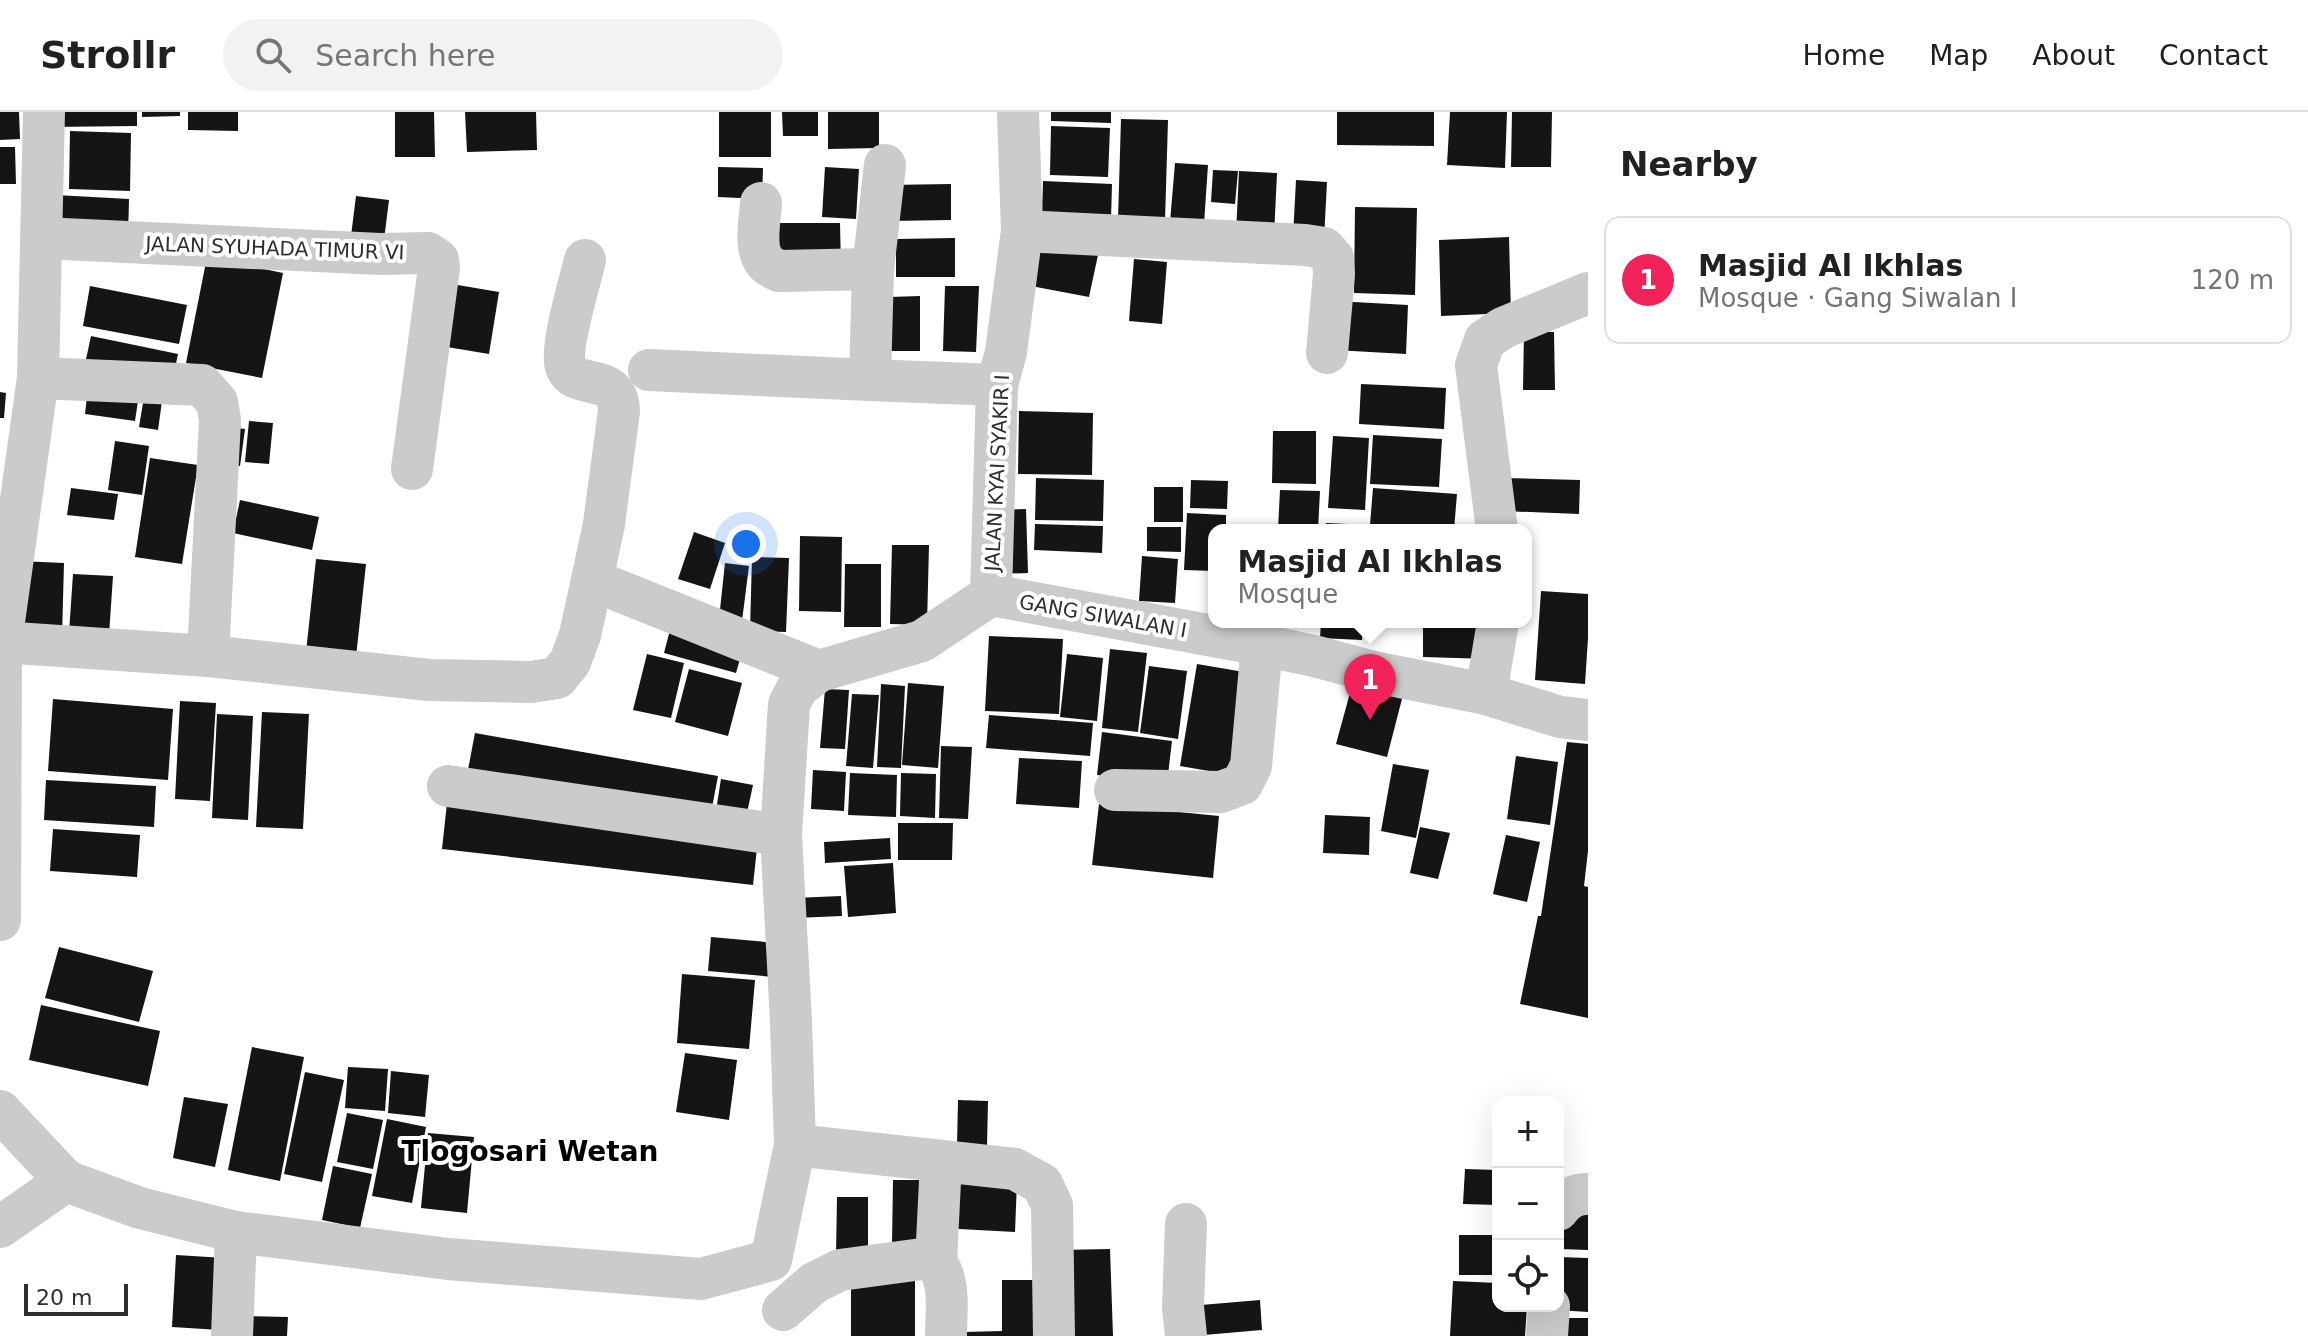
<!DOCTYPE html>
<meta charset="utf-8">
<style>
:root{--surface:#fff;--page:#f2f2f2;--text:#202124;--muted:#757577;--line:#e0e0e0;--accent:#f2235a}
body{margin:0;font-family:"DejaVu Sans",sans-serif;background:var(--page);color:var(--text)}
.controls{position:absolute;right:24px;bottom:24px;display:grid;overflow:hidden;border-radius:16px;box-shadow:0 8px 32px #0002}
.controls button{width:72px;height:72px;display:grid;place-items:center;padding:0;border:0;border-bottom:2px solid var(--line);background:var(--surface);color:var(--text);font:40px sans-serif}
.scale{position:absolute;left:24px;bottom:20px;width:104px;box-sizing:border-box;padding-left:8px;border:4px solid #2e2e2e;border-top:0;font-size:22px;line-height:28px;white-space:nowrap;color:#2e2e2e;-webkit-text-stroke:6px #fff;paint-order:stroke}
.you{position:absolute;left:746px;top:432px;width:28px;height:28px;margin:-20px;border:6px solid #fff;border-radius:50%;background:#1a73e8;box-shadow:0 0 0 12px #1a73e833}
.badge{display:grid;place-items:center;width:52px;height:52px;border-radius:50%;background:var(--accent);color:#fff;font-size:26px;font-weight:700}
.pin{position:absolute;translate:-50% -66px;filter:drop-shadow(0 2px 4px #0008)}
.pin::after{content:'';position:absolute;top:42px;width:28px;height:24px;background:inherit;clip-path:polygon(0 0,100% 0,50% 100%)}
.popup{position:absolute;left:1208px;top:412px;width:324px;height:104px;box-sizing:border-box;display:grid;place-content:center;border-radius:16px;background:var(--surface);filter:drop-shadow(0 2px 6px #0005);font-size:26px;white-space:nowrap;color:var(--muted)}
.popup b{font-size:30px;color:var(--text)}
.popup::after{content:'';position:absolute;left:50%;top:100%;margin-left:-16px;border:16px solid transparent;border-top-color:var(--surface)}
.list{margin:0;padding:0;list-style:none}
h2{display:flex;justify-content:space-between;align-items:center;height:104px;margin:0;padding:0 32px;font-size:34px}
h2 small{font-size:26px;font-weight:400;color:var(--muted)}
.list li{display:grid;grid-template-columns:52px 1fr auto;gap:24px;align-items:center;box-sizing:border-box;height:128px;margin:0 16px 16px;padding:0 16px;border:2px solid var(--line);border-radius:16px}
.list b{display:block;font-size:30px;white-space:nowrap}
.list p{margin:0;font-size:26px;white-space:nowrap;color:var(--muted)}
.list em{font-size:26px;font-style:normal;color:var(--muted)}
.icon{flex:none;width:44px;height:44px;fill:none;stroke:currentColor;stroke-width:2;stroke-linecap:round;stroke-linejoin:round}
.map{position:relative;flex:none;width:1588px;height:1224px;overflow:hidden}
header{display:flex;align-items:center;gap:48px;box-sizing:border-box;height:112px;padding:0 40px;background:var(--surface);border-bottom:2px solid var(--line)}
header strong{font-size:38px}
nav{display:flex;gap:44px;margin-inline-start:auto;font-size:28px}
.search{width:560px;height:72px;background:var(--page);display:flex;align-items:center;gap:20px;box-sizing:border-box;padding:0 28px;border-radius:44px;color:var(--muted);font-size:30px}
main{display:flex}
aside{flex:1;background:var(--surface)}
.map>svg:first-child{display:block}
</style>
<header>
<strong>Strollr</strong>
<div class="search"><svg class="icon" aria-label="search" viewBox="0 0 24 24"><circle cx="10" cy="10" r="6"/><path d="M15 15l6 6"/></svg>Search here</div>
<nav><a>Home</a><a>Map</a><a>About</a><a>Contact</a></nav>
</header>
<main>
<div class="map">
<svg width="1588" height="1224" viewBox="0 0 1588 1224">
<rect width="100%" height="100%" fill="#fff"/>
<g fill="#151515">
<path d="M0 0H19L20 27 0 28Z"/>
<path d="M50 0H137V14L50 15Z"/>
<path d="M142 0H180V4L142 5Z"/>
<path d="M188 0H238V19L188 18Z"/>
<path d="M395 0H434L435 45H395Z"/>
<path d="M465 0H536L537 38 467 40Z"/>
<rect x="719" y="0" width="52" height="45"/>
<path d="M782 0H818V24H783Z"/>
<path d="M828 0H879V36L828 37Z"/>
<path d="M1051 0H1111V11L1051 9Z"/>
<path d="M1337 0H1434V34L1337 33Z"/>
<path d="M1450 0H1507L1505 56 1447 53Z"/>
<path d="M1512 0H1552L1551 55H1511Z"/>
<path d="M1121 7 1168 8 1165 109 1118 107Z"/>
<path d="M1051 14 1110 16 1108 65 1050 63Z"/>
<path d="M70 19 131 21 130 79 69 77Z"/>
<path d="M0 35H15L16 72H0Z"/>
<path d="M1175 51 1208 53 1204 112 1170 110Z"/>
<path d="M718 55 763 56 762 87 718 85Z"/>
<path d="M825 55 859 57 856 107 822 105Z"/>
<path d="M1213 58 1238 59 1235 92 1211 90Z"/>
<path d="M1239 59 1277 61 1274 124 1236 122Z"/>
<path d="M1296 68 1327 70 1324 127 1293 125Z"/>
<path d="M1043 69 1112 72 1111 108 1042 105Z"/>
<path d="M951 72V108L889 109 888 73Z"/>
<path d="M56 83 129 87 128 124 53 120Z"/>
<path d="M356 84 389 88 383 136 350 132Z"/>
<path d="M1355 95 1417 96 1415 183 1354 181Z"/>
<path d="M778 111H840L841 154 778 155Z"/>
<path d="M1509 125 1511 201 1441 204 1439 128Z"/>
<path d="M955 126V165H896V127Z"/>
<path d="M1039 132 1098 143 1089 185 1031 174Z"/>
<path d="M207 145 283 161 262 266 186 251Z"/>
<path d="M1134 147 1167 150 1162 212 1129 209Z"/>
<path d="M440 170 499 180 489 242 429 232Z"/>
<path d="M90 174 187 193 179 232 83 214Z"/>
<path d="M945 174H979L976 240 943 239Z"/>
<path d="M920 184V239H889V185Z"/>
<path d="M1336 189 1408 193 1406 242 1334 238Z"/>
<path d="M1524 219 1554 220 1555 278H1523Z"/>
<path d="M91 224 178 242 172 270 85 252Z"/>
<path d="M1361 272 1446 276 1444 317 1359 312Z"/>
<path d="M88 276 139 282 135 309 85 302Z"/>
<path d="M145 279 163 282 158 318 139 315Z"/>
<path d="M0 280 6 281 4 306H0Z"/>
<path d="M1019 299 1093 301 1092 363 1018 362Z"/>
<path d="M249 309 273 311 269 352 245 350Z"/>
<path d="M228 315 245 317 240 354 223 351Z"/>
<path d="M1273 319H1316V372L1272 371Z"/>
<path d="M1373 323 1442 327 1439 375 1370 372Z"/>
<path d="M1333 324 1369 326 1365 398 1328 396Z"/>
<path d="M115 329 149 334 142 383 108 378Z"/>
<path d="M150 346 198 353 182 452 135 445Z"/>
<path d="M1036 366 1104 368 1103 409 1035 408Z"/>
<path d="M1503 366 1580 368 1579 402 1502 399Z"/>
<path d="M1191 368 1228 369 1227 397 1190 396Z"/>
<rect x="1154" y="375" width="29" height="35"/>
<path d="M71 376 118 382 114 408 67 403Z"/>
<path d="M1373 376 1457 382 1454 418H1325L1326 411 1370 413Z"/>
<path d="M1280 378 1320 379 1318 418H1278Z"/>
<path d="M240 388 319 405 312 438 233 421Z"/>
<path d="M1026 397 1028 461 998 462 996 398Z"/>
<path d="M1187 401 1226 403V418H1214V459L1184 458Z"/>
<path d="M1035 412 1103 414 1102 441 1034 438Z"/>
<path d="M1234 412 1269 416V418H1233Z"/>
<path d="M1147 415H1181V440L1147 439Z"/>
<path d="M694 420 725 431 710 477 678 467Z"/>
<path d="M800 424 842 425 841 500 799 499Z"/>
<path d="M892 433H929L927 513 890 512Z"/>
<path d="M1142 444 1178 447 1175 491 1139 489Z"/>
<path d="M752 445 789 446 786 520 750 519Z"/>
<path d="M316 447 366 452 356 545 306 540Z"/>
<path d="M20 449 64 451 62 525 18 524Z"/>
<path d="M725 451 749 454 742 509 719 507Z"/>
<path d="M845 452H881V515H844Z"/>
<path d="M73 462 113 464 109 523 69 521Z"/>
<path d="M1541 479 1588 482V526L1585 572 1535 568Z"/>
<path d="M1321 510H1363L1362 528 1320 526Z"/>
<path d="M1423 510H1489V547L1423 545Z"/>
<path d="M671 514 744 533 736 561 664 541Z"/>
<path d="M989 524 1063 527 1059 602 985 599Z"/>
<path d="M1110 537 1147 541 1138 620 1102 616Z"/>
<path d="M647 542 684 551 671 606 633 598Z"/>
<path d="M1067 542 1103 546 1097 609 1060 605Z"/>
<path d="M1197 552 1250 561 1232 663 1180 654Z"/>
<path d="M1149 554 1187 559 1178 627 1140 621Z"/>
<path d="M689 557 742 571 728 624 675 610Z"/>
<path d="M1353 570 1403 583 1387 645 1336 632Z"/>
<path d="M908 571 944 574 938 656 902 653Z"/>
<path d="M881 572 905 574 901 656 877 655Z"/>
<path d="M825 577 849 578 845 637 820 636Z"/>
<path d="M852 582 879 583 873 656 846 654Z"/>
<path d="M53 587 173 597 168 668 48 659Z"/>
<path d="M180 589 216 591 210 689 175 687Z"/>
<path d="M262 600 309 602 303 717 256 715Z"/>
<path d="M217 602 253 604 248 708 212 706Z"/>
<path d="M989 603 1093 611 1090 644 986 636Z"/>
<path d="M1102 620 1172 629 1167 671 1097 663Z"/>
<path d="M475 621 718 664 710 706 467 663Z"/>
<path d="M1567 630 1588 632V739L1584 774 1588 775V906L1520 892 1538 804H1541Z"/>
<path d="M941 634 972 635 968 707 939 706Z"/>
<path d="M1516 644 1558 650 1550 713 1507 707Z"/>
<path d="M1019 646 1082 649 1079 696 1016 692Z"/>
<path d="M1393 652 1429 658 1416 726 1381 719Z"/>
<path d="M813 658 846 660 844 699 811 697Z"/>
<path d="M850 661 897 663 896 705 848 703Z"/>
<path d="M901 661 936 662 935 706 900 704Z"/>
<path d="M721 667 753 673 745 710 715 705Z"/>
<path d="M46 668 156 674 154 715 44 708Z"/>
<path d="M447 691 758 727 753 773 442 737Z"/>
<path d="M1099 692 1219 704 1213 766 1092 753Z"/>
<path d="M1325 703 1370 705 1369 743 1323 741Z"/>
<path d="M898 711H953L952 748H898Z"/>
<path d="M1420 715 1450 721 1438 767 1410 761Z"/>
<path d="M53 717 140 723 137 765 50 759Z"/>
<path d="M1506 723 1540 730 1527 790 1493 782Z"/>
<path d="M890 726 891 747 825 751 824 730Z"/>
<path d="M893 751 896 801 848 805 844 754Z"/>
<path d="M841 784 842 804 795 806 794 786Z"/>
<path d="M711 825 777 831 774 865 708 859Z"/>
<path d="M59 835 153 859 139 910 45 886Z"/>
<path d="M682 862 755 868 749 937 677 931Z"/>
<path d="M41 893 160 919 148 974 29 948Z"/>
<path d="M252 935 304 945 280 1069 228 1058Z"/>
<path d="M685 941 737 948 729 1008 676 1000Z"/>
<path d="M348 955 388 957 385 999 345 996Z"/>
<path d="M391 959 429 963 425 1005 388 1001Z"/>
<path d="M305 960 344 968 322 1070 284 1062Z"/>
<path d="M184 985 228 992 215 1055 173 1046Z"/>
<path d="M958 988 988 989 987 1035 957 1034Z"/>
<path d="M347 1001 383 1008 373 1057 337 1050Z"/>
<path d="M387 1007 426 1015 412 1091 372 1084Z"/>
<path d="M428 1021 474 1025 467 1101 421 1096Z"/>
<path d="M333 1054 372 1062 360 1116 322 1108Z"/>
<path d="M1465 1057 1498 1058V1093L1463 1092Z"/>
<path d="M944 1064 1017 1069 1015 1120 940 1116Z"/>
<path d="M893 1068H924L922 1133 892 1132Z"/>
<path d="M837 1085H868V1143H836Z"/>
<path d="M1562 1098 1588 1099V1138L1560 1137Z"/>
<rect x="1459" y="1123" width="39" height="40"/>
<path d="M1110 1137 1113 1224H1061L1058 1138Z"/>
<path d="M176 1143 225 1146 220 1218 172 1215Z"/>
<path d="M1559 1145 1588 1146V1200L1557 1198Z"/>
<rect x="851" y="1164" width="64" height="60"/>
<path d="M1002 1168H1036V1224H965V1220L1002 1219Z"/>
<path d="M1453 1169 1498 1171V1194H1527L1525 1224H1450Z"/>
<path d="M1260 1188 1262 1218 1204 1223 1201 1193Z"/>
<path d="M240 1204 288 1205 287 1224H240Z"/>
<rect x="1560" y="1206" width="28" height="18"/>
</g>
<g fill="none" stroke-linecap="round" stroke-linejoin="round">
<g stroke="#cbcbcb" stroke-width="42">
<path d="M885 53 873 157 870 268 997 273"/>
<path d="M761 91C760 108 753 139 767 152 770 155 775 157 779 159L873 157"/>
<path d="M1022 119 1305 133 1324 136 1333 146 1334 162 1327 241"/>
<path d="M42 126 380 142 428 141 438 148 439 156 412 357"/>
<path d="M585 148C580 169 559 238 566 255 576 280 618 258 619 299L604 412 592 468 819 559"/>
<path d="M649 258 870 268"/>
<path d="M38 266 202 273 217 290 220 308 208 544"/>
<path d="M1497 418 1476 253 1485 228 1503 216 1588 181"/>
<path d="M991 483 997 273 1006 240 1022 119 1018 0"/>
<path d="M0 530 208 544 429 568 531 570 557 566 570 550 580 523 592 468"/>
<path d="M1486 582 1498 510"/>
<path d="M448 674 781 723"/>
<path d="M1115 678 1221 680 1242 672 1251 654 1262 533"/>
<path d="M0 808 1 531 38 266 44 0"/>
<path d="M0 999 66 1069 140 1096 236 1120 448 1147 701 1167 771 1148 795 1033 791 909 781 723 789 592 798 575 819 559 922 529 991 483 1262 533 1314 544 1374 560 1486 582 1560 605 1588 608"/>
<path d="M795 1033 1015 1057 1042 1072 1052 1093 1054 1224"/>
<path d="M1558 1098C1565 1088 1575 1081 1588 1082"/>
<path d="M1186 1112 1183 1195 1186 1224"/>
<path d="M0 1115 66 1069"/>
<path d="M936 1150 941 1049"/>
<path d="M783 1198 814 1171 840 1158 922 1147 936 1150C951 1171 946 1199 946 1224"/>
<path d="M232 1224 236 1120"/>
<path d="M1547 1224 1549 1194"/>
</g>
</g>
<g text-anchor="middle" stroke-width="8" stroke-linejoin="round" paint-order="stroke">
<g font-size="20" fill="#2e2e2e" stroke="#fff">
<text transform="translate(275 136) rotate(2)" y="7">JALAN SYUHADA TIMUR VI</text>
<text transform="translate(997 361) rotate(-87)" y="7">JALAN KYAI SYAKIR I</text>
<text transform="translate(1103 504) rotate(10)" y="7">GANG SIWALAN I</text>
</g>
<g font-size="28" font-weight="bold" fill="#000" stroke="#fff">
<text x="530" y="1049">Tlogosari Wetan</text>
</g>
</g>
</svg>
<div class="controls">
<button>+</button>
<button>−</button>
<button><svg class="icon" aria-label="locate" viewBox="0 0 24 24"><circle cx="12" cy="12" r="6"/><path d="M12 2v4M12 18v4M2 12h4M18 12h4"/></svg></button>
</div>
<div class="scale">20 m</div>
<div class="you"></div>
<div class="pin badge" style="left:1370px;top:608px">1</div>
<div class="popup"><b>Masjid Al Ikhlas</b>Mosque</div>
</div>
<aside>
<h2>Nearby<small></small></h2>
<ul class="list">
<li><span class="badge">1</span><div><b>Masjid Al Ikhlas</b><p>Mosque · Gang Siwalan I</p></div><em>120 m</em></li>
</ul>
</aside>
</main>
